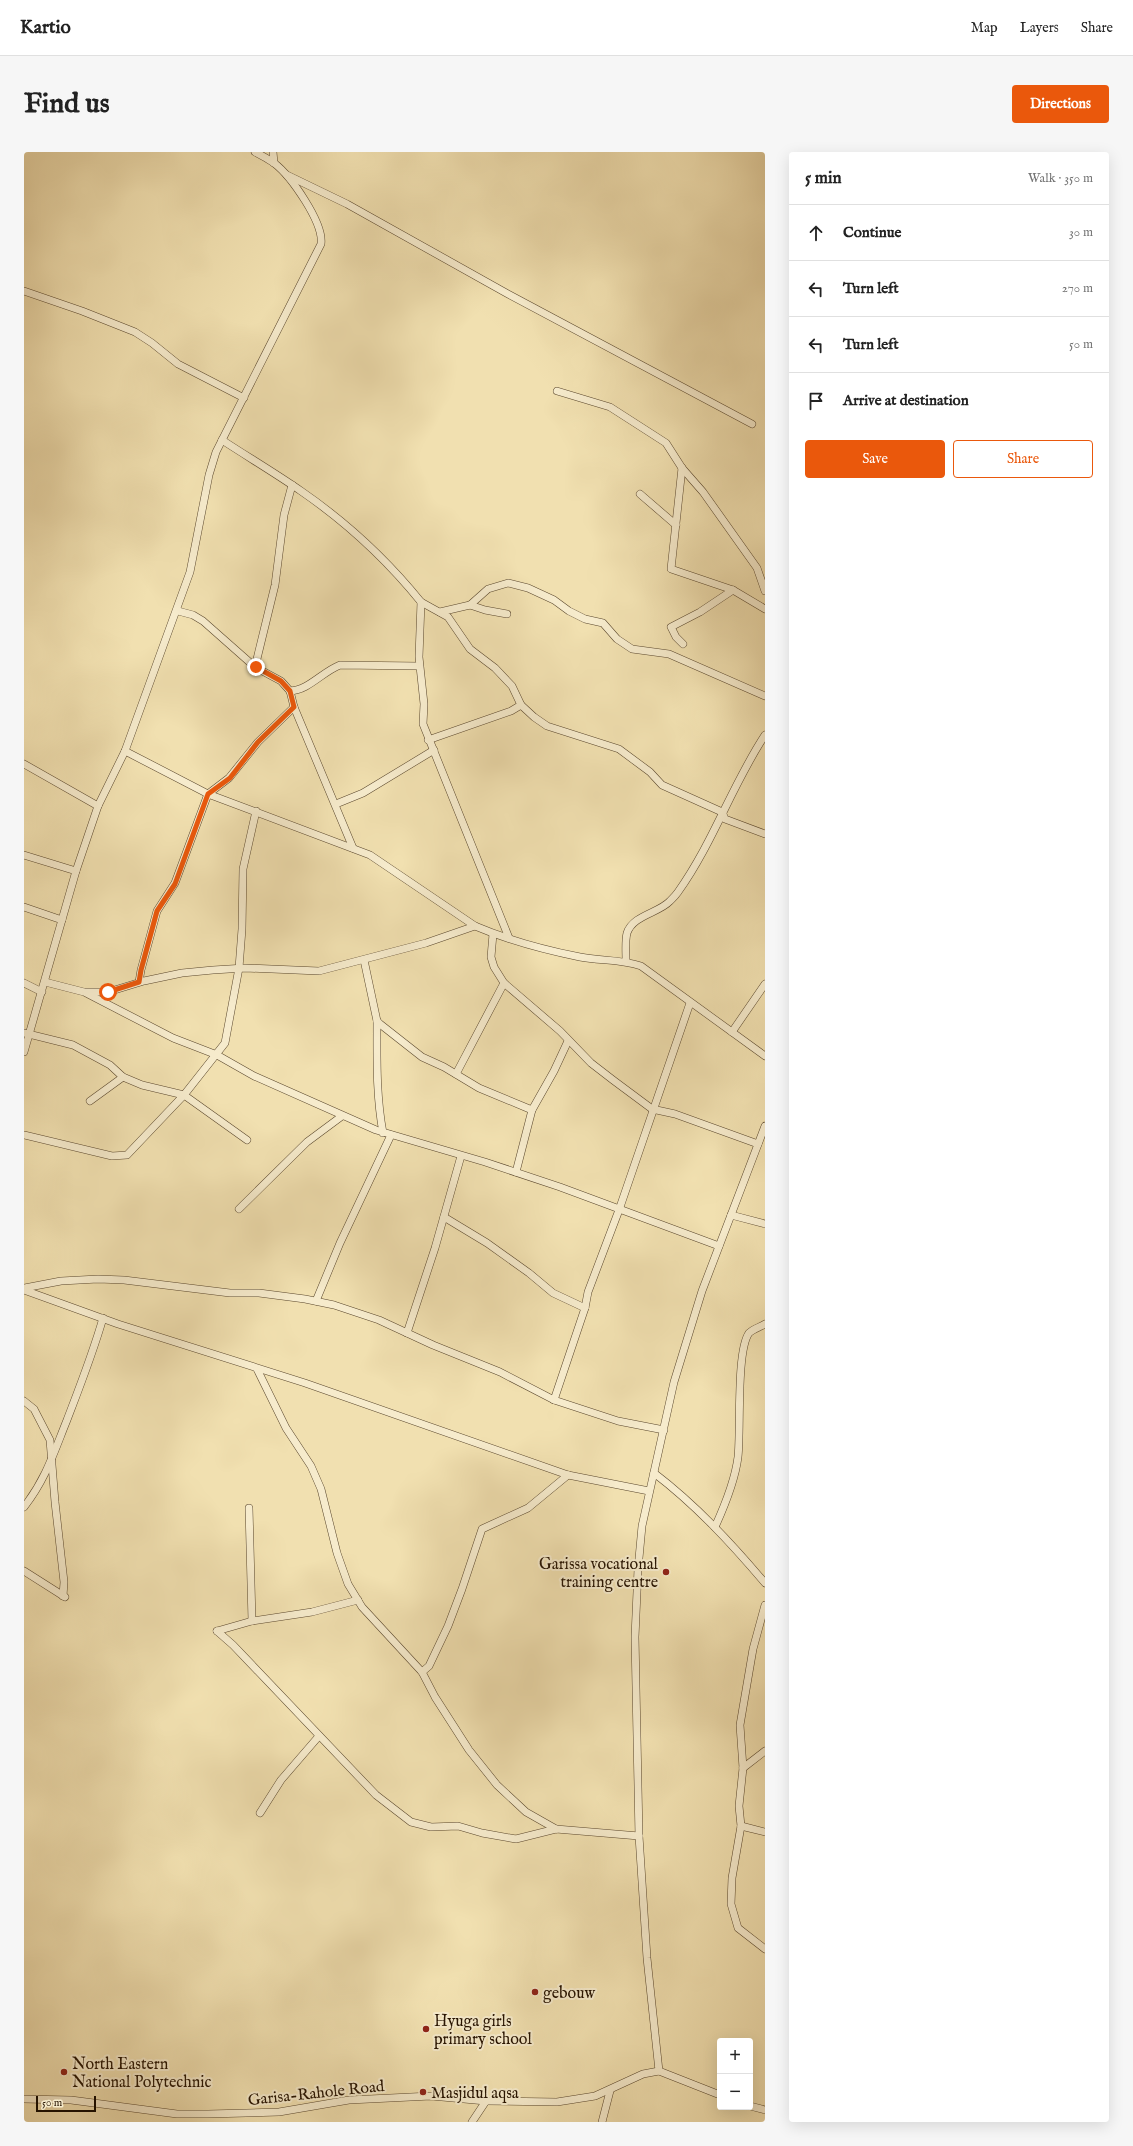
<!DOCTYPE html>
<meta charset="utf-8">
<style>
:root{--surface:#fff;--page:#f6f6f6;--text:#222;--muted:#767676;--line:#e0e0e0;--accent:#ea580c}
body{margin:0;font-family:"IM FELL English",serif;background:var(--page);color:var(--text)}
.controls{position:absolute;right:12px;bottom:12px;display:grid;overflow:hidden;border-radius:4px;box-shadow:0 4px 16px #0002}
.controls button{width:36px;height:36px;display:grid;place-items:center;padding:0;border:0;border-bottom:1px solid var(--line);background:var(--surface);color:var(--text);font:20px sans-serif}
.scale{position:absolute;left:12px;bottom:10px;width:60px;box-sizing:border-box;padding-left:4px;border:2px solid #261300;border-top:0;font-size:11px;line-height:14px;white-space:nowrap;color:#261300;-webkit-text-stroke:3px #f6ebcc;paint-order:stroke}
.stop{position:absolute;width:12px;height:12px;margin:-9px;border:3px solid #ea580c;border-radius:50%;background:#fff}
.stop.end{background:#ea580c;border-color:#fff;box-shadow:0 1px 4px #0008}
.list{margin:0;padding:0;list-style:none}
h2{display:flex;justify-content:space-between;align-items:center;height:52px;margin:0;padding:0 16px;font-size:17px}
h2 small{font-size:13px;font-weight:400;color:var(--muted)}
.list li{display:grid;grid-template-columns:26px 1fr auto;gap:12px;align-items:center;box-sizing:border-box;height:56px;padding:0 16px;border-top:1px solid var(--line)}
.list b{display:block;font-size:15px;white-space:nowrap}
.list em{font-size:13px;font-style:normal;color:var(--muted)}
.actions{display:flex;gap:8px;padding:12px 16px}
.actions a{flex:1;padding:9px 0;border:1px solid var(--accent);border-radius:4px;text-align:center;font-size:14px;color:var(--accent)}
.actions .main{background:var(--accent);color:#fff}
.icon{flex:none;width:22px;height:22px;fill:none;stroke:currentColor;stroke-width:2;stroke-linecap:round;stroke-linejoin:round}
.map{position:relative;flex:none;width:741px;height:1970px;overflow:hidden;border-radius:4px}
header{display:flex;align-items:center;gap:24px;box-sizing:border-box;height:56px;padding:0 20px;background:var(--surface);border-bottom:1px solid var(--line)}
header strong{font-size:19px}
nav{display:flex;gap:22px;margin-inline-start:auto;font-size:14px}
.intro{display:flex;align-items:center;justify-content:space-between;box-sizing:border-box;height:96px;padding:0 24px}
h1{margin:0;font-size:28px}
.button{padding:10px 18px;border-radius:4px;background:var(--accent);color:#fff;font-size:14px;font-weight:700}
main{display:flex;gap:24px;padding:0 24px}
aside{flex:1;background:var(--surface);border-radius:4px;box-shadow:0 4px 16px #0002}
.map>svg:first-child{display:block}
</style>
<header>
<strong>Kartio</strong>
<nav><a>Map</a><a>Layers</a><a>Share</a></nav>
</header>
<div class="intro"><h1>Find us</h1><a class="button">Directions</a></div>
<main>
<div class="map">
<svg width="741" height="1970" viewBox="0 0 741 1970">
<rect width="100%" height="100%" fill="#f1e0b0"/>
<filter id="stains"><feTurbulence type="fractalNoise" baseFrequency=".005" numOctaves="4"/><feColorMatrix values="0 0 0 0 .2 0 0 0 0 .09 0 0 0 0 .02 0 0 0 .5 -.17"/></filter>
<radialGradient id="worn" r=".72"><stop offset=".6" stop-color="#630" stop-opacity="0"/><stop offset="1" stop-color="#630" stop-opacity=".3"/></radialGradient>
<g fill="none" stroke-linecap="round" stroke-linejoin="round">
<g stroke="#59462c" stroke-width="8">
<g id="minor">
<path d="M249 0 250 11"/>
<path d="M263 23 323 52 484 142 728 272"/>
<path d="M0 139 58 159 111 180 128 191 154 212 220 246"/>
<path d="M533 239 586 255 642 291 658 316 679 340 733 416 741 439"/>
<path d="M198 288C224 305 251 321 277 339 322 370 363 408 397 450L395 505 400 552 399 572 485 786"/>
<path d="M658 316 647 417 709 438 741 457"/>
<path d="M616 342 652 373"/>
<path d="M397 450 424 465 446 497 471 516 488 534 497 553 487 559 404 588"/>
<path d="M446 453 464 437 484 431 504 436 530 448 545 459 561 467 579 471 593 487 608 497 645 502 741 544"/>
<path d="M154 459 169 463 179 469 231 515 257 529 266 539 270 555 329 696"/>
<path d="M416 460 446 453 461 458 483 462"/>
<path d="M659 492 652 485 647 475 676 460 709 438"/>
<path d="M231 515 251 433 260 363 268 333"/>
<path d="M266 539C285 538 298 520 316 513L395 514"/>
<path d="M497 553 510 565 523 574 595 597 626 620 638 633 698 660 701 667 741 682"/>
<path d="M101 599 184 642 346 703 451 774C484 788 521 798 556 805 577 809 596 807 617 814L741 904"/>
<path d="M0 612 74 654"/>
<path d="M312 652 339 641 410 598"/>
<path d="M0 703 52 719"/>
<path d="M0 755 38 768"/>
<path d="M469 782 467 805 470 815 480 831 536 879 567 911 589 928 628 957 651 962 734 992"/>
<path d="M340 808 353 869 356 872 398 905 420 915 455 936 508 958"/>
<path d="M602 809C602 800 601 789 603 781 609 763 635 761 646 749 649 746 652 743 654 740 689 691 708 633 741 583"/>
<path d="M21 830 60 840 149 886 193 903 230 924 352 978 461 1010 536 1035 695 1094"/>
<path d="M115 830 117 818 133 759 151 731 184 642 205 626 234 590 270 555"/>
<path d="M0 831 18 840"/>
<path d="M62 840H84L120 829 158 821 189 818 221 816 295 819 402 791 451 774"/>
<path d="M353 869C353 907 352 943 359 981"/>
<path d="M708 880 741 832"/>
<path d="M0 881 49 893 86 913 99 925 118 933 160 943 223 988"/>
<path d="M0 900 52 719 74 654 101 599 166 420 185 323 192 300 297 92C300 71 267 24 250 11 244 7 237 3 231 0"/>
<path d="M432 922 480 831"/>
<path d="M66 949 99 925"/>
<path d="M0 983 88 1004 103 1003 160 943 201 891 215 816 218 777 219 717 232 659"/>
<path d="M492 1020 508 958 530 919 544 889"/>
<path d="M215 1057 283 990 318 964"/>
<path d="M707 1063 741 1072"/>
<path d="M420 1065 463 1091 505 1121 529 1141 561 1156"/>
<path d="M0 1136 37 1129 74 1127 100 1128 206 1141H235L281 1147 310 1153 355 1168 409 1193 476 1220 530 1248 594 1269 640 1278"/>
<path d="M0 1138 94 1172 281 1231 544 1323 625 1339"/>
<path d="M292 1149 316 1091 367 983"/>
<path d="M383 1181 411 1096 437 1004"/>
<path d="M233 1217 262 1276 287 1314 297 1337 313 1401 324 1432 338 1455 398 1520 411 1545 445 1598 473 1633 502 1660 532 1677"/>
<path d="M530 1248 561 1156 564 1140 595 1058 666 851"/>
<path d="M0 1249 10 1257 26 1288 31 1350 40 1430 39 1444"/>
<path d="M630 1321C672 1353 707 1391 741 1431"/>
<path d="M0 1355C22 1327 30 1300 43 1268 56 1234 69 1201 79 1166"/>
<path d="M225 1356 228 1469"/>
<path d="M691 1375C701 1353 711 1329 714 1305 717 1279 712 1199 725 1181 729 1177 736 1175 741 1172"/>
<path d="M0 1419 41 1445"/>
<path d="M741 1453 729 1497 716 1573 719 1616 715 1654 717 1674 708 1726 707 1752 714 1776 741 1797"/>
<path d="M193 1479 209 1493 352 1643 387 1670 407 1675 434 1674 458 1681 492 1687 532 1677 615 1684"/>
<path d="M193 1479 228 1469 288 1460 334 1448"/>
<path d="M398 1520 405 1514 424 1474 438 1437 458 1377 504 1356 544 1323"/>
<path d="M719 1616 741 1599"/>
<path d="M236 1661 257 1628 295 1584"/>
<path d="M717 1674 741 1680"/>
<path d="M635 1919 623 1806 615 1684 611 1485 614 1417 618 1374 650 1230 678 1139 741 974"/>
<path d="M0 1947 47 1948 153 1962H184L255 1960 325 1948 407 1944 462 1949 533 1950 571 1944 619 1922 635 1919 696 1943"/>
<path d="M726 1954 741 1958"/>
<path d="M448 1970 462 1949"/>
<path d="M578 1970 586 1939"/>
</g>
</g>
<use href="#minor" stroke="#f6ebcc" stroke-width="7"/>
</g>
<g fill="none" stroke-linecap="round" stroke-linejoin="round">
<path stroke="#ea580c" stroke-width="5" d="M84 840 115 830 117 818 133 759 151 732 184 642 206 626 234 590 270 555 266 539 257 529 232 515"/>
</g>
<g fill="#8f2418" stroke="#f6ebcc" stroke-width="1.5">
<circle cx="642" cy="1420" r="4"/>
<circle cx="511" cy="1840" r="4"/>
<circle cx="402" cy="1877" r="4"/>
<circle cx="40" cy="1920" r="4"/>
<circle cx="399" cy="1940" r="4"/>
</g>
<g text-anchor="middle" stroke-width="4" stroke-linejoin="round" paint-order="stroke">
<g font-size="16" fill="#261300" stroke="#f6ebcc" text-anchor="start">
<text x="634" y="1417" text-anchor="end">Garissa vocational<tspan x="634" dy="18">training centre</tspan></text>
<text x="519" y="1846">gebouw</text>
<text x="410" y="1874">Hyuga girls<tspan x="410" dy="18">primary school</tspan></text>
<text x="48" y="1917">North Eastern<tspan x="48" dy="18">National Polytechnic</tspan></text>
<text x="407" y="1946">Masjidul aqsa</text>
</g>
<g font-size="16" fill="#261300" stroke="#f6ebcc">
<text transform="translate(292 1940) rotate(-6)" y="6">Garisa-Rahole Road</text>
</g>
</g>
<rect width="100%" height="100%" filter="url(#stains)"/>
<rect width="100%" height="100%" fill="url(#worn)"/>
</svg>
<div class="controls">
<button>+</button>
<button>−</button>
</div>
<div class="scale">50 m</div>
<div class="stop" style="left:84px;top:840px"></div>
<div class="stop end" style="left:232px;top:515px"></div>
</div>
<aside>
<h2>5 min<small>Walk · 350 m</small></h2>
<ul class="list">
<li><svg class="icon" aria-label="ahead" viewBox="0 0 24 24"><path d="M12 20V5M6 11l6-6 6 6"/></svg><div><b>Continue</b></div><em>30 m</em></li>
<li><svg class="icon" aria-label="left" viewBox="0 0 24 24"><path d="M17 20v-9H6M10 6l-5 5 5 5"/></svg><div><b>Turn left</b></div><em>270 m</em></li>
<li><svg class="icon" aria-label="left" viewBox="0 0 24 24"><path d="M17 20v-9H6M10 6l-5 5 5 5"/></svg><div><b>Turn left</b></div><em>50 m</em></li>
<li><svg class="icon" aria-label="arrive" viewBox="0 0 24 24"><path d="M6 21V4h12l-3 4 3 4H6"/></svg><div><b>Arrive at destination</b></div></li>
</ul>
<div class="actions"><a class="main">Save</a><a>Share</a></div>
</aside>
</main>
